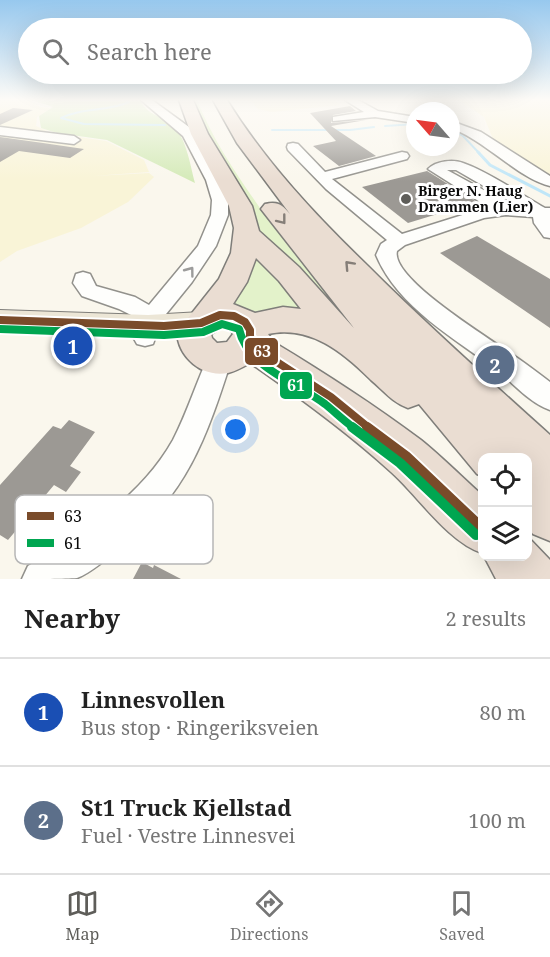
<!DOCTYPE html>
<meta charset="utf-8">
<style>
:root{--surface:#fff;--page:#f2f2f2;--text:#222;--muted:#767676;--line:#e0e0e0;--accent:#5e5d59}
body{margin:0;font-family:"Noto Serif",serif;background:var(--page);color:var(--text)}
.controls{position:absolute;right:18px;bottom:18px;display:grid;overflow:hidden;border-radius:12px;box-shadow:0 6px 24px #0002}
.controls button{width:54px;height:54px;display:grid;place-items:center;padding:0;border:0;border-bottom:2px solid var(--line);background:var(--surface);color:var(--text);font:30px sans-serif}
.compass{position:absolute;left:406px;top:102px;width:54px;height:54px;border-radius:50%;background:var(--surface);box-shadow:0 6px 24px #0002;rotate:298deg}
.you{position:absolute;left:236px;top:430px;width:21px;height:21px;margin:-15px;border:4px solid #fff;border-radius:50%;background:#1a73e8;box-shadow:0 0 0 9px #1a73e833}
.badge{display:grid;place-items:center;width:39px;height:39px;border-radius:50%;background:var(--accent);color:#fff;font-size:20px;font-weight:700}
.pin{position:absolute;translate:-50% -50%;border:3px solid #fff;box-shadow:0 2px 6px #0006}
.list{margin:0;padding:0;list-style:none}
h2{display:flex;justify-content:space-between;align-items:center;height:78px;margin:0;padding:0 24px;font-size:26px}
h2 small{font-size:20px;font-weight:400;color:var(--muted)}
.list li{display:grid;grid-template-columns:39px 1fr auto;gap:18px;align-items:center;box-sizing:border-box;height:108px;padding:0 24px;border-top:2px solid var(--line)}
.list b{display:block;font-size:22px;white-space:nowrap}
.list p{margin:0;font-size:20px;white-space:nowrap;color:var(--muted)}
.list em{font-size:20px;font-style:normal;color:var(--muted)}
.icon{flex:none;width:33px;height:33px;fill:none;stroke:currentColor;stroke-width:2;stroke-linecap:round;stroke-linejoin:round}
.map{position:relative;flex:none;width:550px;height:579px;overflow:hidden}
.search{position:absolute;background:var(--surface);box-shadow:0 6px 24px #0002;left:18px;right:18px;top:18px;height:66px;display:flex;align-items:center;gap:15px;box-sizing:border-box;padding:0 21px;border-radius:33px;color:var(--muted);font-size:22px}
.sheet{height:294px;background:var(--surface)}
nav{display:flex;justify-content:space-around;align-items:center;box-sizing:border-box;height:84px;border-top:2px solid var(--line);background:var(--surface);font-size:16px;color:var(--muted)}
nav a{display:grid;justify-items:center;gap:3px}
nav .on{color:var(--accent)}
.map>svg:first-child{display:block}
</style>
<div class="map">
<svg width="550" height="579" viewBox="0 0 550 579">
<rect width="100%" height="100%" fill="#faf7ed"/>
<g fill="#f9f4d7">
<path d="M0 100H30L40 107 51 108 37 117 36 126 52 133 106 141 144 160 149 172 93 176 149 173 154 177 128 202 81 228 17 251 0 262Z"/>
<path d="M250 100H335L340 105 272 112 258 109Z"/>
<path d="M459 100H550V179L495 144 484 117Z"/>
</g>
<g fill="#e3f2ca">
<path d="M190 100H197C214 143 241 181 267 218 300 262 334 305 371 346L265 247Z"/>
<path d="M252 248 317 318 254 315 229 308Z"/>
</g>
<path fill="#d4eab8" d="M33 100 140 101C150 116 157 114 170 123 186 134 190 165 195 183L107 140 57 133 41 128 39 116 53 107Z"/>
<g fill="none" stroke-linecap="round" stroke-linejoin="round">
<g stroke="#bfe6f8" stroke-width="2">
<path d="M81 100H119"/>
<path d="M124 100 129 102C107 112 83 107 61 118L84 124 165 125"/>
<path d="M385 126 415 124"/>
<path d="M451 129 463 136 480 154"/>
<path d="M272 130H350L374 127"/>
</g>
<path stroke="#bfe6f8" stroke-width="3" d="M478 152 490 165 550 196"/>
</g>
<g fill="#9c9994">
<path d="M350 106 356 111 333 115 331 123 366 120 331 126 376 156 339 166 313 146 336 141 310 113Z"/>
<path d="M13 108 33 110 0 125V114Z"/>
<path d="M0 137 43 143 84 149 70 158 19 151 0 162Z"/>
<path d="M427 171 477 202 408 223 362 187Z"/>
<path d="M477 236 550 279V328L440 253Z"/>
<path d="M69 420 95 432 70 466 81 472 66 492 54 485 8 540 0 535V485L53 426 61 429Z"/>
<path d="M142 562 153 568 154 565 181 579H133Z"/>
</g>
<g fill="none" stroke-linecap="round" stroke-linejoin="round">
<g stroke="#92918c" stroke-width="3">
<g id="minor">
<path d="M141 100H152L189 127 221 180 228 200V215L216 246 192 282 162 319 153 344 145 346 137 344 133 337 139 319 119 309 82 296 73 283 76 274 83 272 90 274 96 286 135 297 149 305 198 246 211 215 212 200 206 180 183 136Z"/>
<path d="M345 100H358L378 111 415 117V123L375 117 333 121V117L364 112Z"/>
<path d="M451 121 481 132 550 176V186C519 179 486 141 451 128Z"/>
<path d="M0 127 74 136 80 140 74 144 0 135Z"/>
<path d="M293 143 298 144 325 172 402 152 407 153 409 156 407 159 332 179 402 234 488 207 428 169C436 161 453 159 463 163 487 171 522 195 545 208H550V238L544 237 534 223 533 217 506 215 484 218 405 245 397 251C390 279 494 341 516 357 528 365 539 374 550 382V410C530 403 515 385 499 372 455 338 398 308 376 255L381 244 387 240 326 189 288 150 287 147 288 144ZM447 170H456L518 206 505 205 491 194Z"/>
<path d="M220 348 229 351 232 358C206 439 187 495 118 550 106 559 91 573 77 578 65 579 36 579 22 579L28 566C83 534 141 497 173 440 188 411 197 380 211 351Z"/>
</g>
</g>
<g stroke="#7f7e7a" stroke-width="2">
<path id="major" d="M0 310 148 315 201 312 211 316 215 323 211 330 201 334 148 337 0 330Z"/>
</g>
<g stroke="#7f7e7a" stroke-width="3">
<g id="highway">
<path d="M179 100H193L208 134 252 206 259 231 299 267 352 326 354 328 261 209 265 204C277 201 282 204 290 214L237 143 213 100H227C266 163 316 216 369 267 427 325 489 380 550 435V541L533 534 528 528V458H482V476L477 474 419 404 408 408C392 402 384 391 371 380 343 352 310 325 268 334L275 343C325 373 374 405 421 440 442 457 462 477 482 495V553C448 542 418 496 391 472 347 432 299 397 250 363 243 367 236 371 228 373 202 378 178 357 177 332L219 279 231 253 234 228 229 206 191 134ZM256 258 279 281 301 309 283 307 255 313 233 304 247 282ZM223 327 230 328 233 334 227 342 217 343 212 338 211 334Z"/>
<path d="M528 537 550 560V579H496L484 556H528Z"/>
</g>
</g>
<use href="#minor" fill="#fefefc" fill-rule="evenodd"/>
<use href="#major" fill="#ece6d6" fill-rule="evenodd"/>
<use href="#highway" fill="#eaddd2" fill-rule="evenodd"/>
<g stroke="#fff" stroke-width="12">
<path id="bus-1-far1" d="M0 320 164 326 201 323 220 315 234 316 245 322 250 330V337L263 353 331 397 369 428"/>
</g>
<g stroke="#fff" stroke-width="14">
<path id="bus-1" d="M367 427 406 456 482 528"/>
</g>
<g stroke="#fff" stroke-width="12">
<path id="bus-2-far1" d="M0 329 164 335 203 332 222 324 239 329C248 368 296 382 325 404 335 412 344 421 354 428"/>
</g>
<g stroke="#fff" stroke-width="14">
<path id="bus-2" d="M352 427 400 463 476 535"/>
</g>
<use href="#bus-1-far1" stroke="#7a4b2a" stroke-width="8"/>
<use href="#bus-1" stroke="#7a4b2a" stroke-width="10"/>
<use href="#bus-2-far1" stroke="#00a651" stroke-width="8"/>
<use href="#bus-2" stroke="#00a651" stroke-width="10"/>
</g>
<defs><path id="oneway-chevron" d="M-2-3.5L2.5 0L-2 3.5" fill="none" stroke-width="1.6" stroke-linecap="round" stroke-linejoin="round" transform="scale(1.5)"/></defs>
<g stroke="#857e78">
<use href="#oneway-chevron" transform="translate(282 220) rotate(52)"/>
<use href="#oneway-chevron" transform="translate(349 265) rotate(-133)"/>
</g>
<use stroke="#9c9c9b" href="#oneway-chevron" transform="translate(190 271) rotate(-53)"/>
<linearGradient id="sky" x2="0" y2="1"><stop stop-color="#97c8ee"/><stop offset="0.55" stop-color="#fdfbf7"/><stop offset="1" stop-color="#fdfbf7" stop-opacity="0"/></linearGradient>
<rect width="550" height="181" fill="url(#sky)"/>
<circle fill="#5e5d59" stroke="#fff" stroke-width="2" cx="406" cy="199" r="6"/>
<g text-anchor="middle" stroke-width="6" stroke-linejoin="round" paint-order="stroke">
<g font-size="14" font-weight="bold" fill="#0a0a0a" stroke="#fff" text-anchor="start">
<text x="418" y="196">Birger N. Haug<tspan x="418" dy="16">Drammen (Lier)</tspan></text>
</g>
</g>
<rect x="15" y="495" width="198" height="69" rx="9" fill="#fff" stroke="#b6b6b6" stroke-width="1.5"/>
<rect x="27" y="512" width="27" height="8" fill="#7a4b2a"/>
<rect x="27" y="539" width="27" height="8" fill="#00a651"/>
<g font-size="16" fill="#0a0a0a">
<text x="64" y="522">63</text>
<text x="64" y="549">61</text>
</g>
<g stroke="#fff" stroke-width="2">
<rect x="244" y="337" width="35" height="29" rx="6" fill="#7a4b2a"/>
<rect x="279" y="371" width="34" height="29" rx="6" fill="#00a651"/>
</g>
<g font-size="16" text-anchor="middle" font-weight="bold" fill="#fff">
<text x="262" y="357">63</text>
<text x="296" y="391">61</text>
</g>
</svg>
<div class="controls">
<button><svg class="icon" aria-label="locate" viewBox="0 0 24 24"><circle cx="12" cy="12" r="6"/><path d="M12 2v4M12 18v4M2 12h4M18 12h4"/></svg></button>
<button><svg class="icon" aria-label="layers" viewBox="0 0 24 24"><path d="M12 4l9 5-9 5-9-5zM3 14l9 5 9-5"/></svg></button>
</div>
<svg class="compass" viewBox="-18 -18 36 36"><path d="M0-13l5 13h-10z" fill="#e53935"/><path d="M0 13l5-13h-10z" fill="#767676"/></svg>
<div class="you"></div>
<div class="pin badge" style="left:73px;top:346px;background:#1a4fb4">1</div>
<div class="pin badge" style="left:495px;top:365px;background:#5c6f8a">2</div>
<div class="search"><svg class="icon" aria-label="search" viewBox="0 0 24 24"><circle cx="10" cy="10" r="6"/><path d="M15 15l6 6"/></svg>Search here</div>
</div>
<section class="sheet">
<h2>Nearby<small>2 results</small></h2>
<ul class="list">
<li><span class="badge" style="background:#1a4fb4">1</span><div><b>Linnesvollen</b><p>Bus stop · Ringeriksveien</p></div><em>80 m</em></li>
<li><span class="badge" style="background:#5c6f8a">2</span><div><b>St1 Truck Kjellstad</b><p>Fuel · Vestre Linnesvei</p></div><em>100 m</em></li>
</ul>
</section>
<nav>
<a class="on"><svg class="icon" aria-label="map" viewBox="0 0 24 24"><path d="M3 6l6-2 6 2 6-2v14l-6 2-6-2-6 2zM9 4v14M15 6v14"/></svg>Map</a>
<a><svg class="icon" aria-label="directions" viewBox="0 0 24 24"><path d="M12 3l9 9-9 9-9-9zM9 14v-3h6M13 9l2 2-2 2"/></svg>Directions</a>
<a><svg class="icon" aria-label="saved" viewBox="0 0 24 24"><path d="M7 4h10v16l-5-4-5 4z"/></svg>Saved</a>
</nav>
